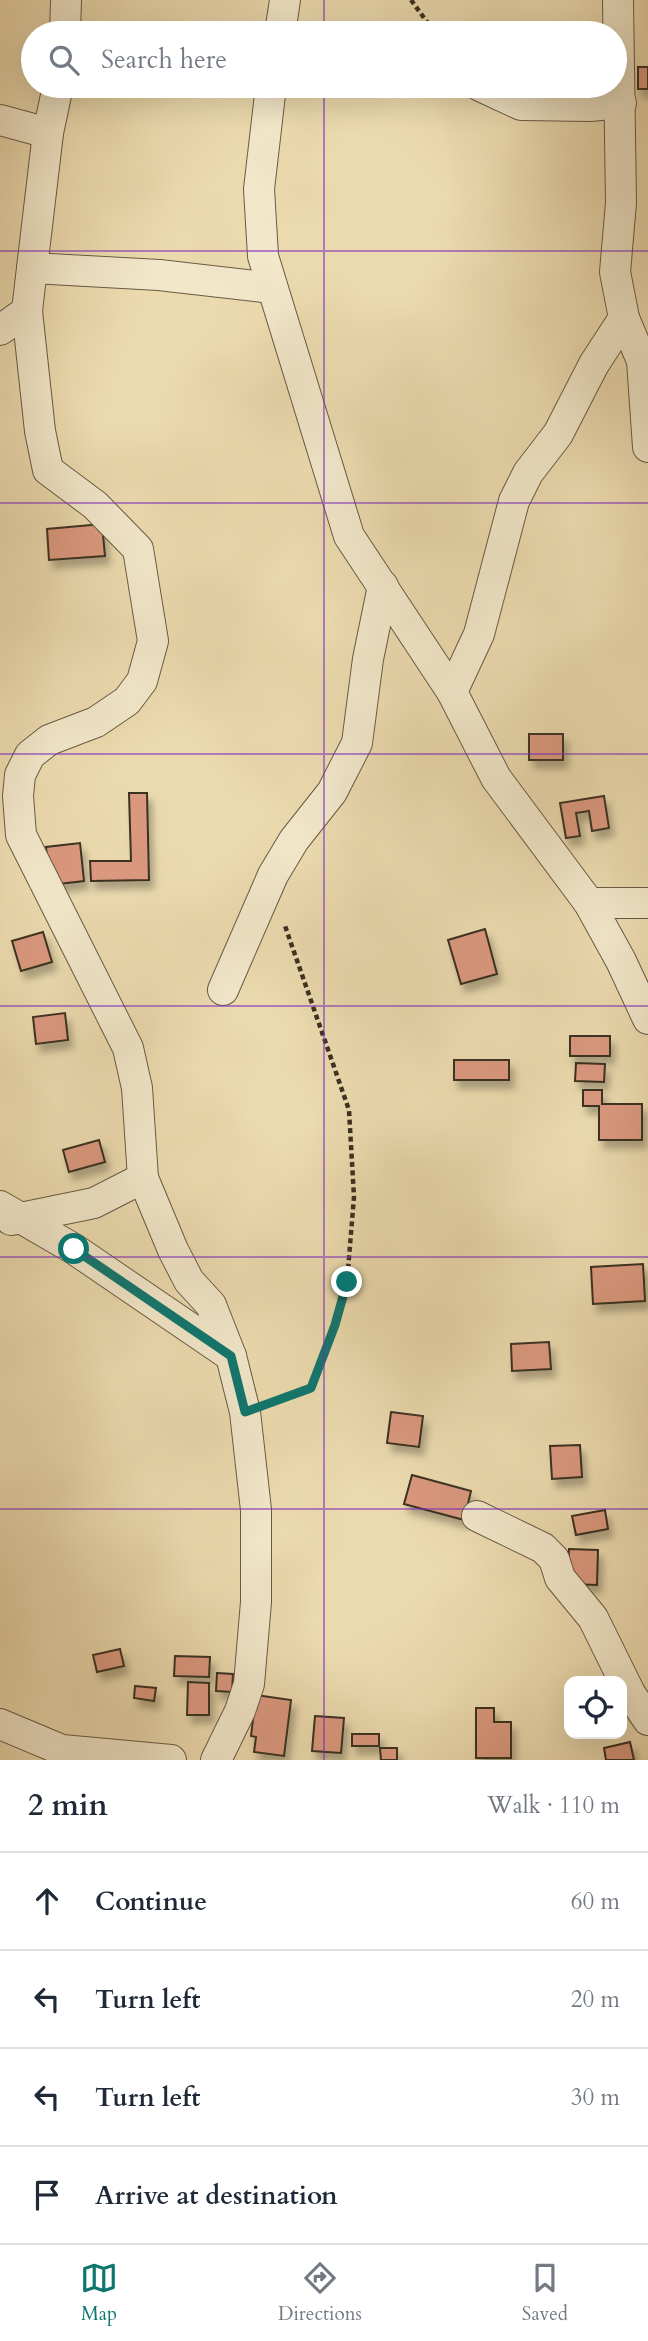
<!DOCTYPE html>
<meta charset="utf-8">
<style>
:root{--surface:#fff;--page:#f6f6f7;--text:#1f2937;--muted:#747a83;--line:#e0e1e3;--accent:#0f766e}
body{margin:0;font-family:Cardo,serif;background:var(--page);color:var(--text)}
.controls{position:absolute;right:21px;bottom:21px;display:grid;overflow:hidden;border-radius:14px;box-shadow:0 7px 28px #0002}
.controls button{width:63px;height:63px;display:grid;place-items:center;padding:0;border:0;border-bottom:2px solid var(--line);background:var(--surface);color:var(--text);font:35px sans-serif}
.stop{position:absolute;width:21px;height:21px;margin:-16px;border:5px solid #0f766e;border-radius:50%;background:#fff}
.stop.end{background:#0f766e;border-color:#fff;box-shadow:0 2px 7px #0008}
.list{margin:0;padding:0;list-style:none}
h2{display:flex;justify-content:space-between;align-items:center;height:91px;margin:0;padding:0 28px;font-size:30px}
h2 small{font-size:23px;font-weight:400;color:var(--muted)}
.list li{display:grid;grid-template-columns:46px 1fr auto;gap:21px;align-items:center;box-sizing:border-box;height:98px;padding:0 28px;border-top:2px solid var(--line)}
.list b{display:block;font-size:26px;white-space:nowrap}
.list em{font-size:23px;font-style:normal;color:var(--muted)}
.icon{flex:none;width:38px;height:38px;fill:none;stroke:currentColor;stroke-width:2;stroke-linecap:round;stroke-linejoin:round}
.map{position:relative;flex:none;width:648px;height:1760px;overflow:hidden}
.search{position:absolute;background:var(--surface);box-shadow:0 7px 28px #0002;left:21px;right:21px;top:21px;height:77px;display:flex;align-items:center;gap:18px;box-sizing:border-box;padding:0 24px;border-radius:38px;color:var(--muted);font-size:26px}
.sheet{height:483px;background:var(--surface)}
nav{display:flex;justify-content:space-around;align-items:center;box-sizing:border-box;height:98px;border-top:2px solid var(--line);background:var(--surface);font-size:19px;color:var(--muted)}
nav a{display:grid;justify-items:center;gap:4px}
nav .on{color:var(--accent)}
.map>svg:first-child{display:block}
</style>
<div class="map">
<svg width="648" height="1760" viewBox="0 0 648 1760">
<defs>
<filter id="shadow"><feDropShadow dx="4.5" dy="8" stdDeviation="3.5" flood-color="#0004"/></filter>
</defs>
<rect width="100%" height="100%" fill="#ebdaae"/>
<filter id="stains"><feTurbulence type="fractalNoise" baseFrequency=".00286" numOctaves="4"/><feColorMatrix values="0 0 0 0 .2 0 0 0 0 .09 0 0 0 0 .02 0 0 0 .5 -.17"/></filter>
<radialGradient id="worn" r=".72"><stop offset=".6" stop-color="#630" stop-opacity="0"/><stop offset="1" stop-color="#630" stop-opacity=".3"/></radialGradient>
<g fill="#da987e" stroke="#3b3021" stroke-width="2" filter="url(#shadow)">
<path d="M513 27 538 28V33H512Z"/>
<rect x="638" y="67" width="10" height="22"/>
<path d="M102 524 105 556 49 560 47 529Z"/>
<rect x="529" y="734" width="34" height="26"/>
<path d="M129 793H147L149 880 91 881 90 861H131Z"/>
<path d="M604 796 609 828 592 831 589 811 576 813 580 836 566 838 560 803Z"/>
<path d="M80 843 84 881 50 885 46 847Z"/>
<path d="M485 929 497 974 461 984 448 940Z"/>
<path d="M43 932 52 962 21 971 12 941Z"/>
<path d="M65 1013 68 1040 36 1044 33 1017Z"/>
<rect x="570" y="1036" width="40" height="20"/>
<rect x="454" y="1060" width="55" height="20"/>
<path d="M576 1063 605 1064 604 1082 575 1081Z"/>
<path d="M583 1090H602V1104H642V1140H599V1106H583Z"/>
<path d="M99 1140 105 1162 69 1172 63 1150Z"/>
<path d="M643 1264 645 1301 593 1304 591 1267Z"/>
<path d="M549 1342 551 1369 512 1371 511 1344Z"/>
<path d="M391 1412 423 1416 419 1447 387 1443Z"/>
<path d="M580 1445 582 1477 552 1479 550 1446Z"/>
<path d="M412 1475 471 1491 464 1520 404 1504Z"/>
<path d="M605 1510 608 1529 576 1535 572 1516Z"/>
<path d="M569 1549 598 1550 597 1585 567 1584Z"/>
<path d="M120 1649 124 1666 97 1672 93 1655Z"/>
<path d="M175 1656 210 1657 209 1677 174 1676Z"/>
<path d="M217 1673 233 1674 232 1692 216 1691Z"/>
<path d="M188 1682 209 1683V1715H187Z"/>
<path d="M135 1686 156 1688 154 1701 134 1698Z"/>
<path d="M256 1695 291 1700 284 1756 254 1752 256 1737 251 1736Z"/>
<path d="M476 1708H494V1722H511V1758H476Z"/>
<path d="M315 1716 344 1718 341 1753 312 1751Z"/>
<rect x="352" y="1734" width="27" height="12"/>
<path d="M630 1742 634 1760H606L604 1748Z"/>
<path d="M380 1748H397V1760H381Z"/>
</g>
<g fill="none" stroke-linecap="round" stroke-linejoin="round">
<g stroke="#675a44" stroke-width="32">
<g id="minor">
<path d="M618 0 621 203 615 272 624 318 642 361 648 447"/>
<path d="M65 33 66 0"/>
<path d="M280 33 285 0"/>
<path d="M58 86 48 133 32 268 159 275 272 288"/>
<path d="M271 86 259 189 263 256 349 536 452 692 496 778 589 903 621 961 648 1019"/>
<path d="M480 86 521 105 590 106 621 103"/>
<path d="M0 120 48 133"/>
<path d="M27 311 40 431 48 470 95 505 138 549 153 641 142 681 127 701 96 722 49 740 30 755 20 775 18 796 21 835 128 1048 137 1088 143 1178 173 1250 189 1281 211 1305 231 1356 245 1412 256 1510V1602L249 1684 240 1711 216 1760"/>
<path d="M0 330 27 311 32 268"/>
<path d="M452 692 479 634 514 501 528 473 558 434 594 364 624 318"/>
<path d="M589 903H648"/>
<path d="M223 990 273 875 294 840 332 792 357 743 368 659 383 586"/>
<path d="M0 1206 74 1249 231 1356"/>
<path d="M11 1220 94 1203 143 1178"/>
<path d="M477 1516 543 1548 554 1559 560 1578 593 1618 630 1693 648 1720"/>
<path d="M0 1724 62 1750 171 1760"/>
</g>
</g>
<g stroke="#3b3021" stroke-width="4.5" stroke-dasharray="5 3.5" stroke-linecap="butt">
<path d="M411 0 435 33"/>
<path d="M269 1403 311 1388 335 1325 347 1282 354 1197 349 1110 284 923"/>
</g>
<use href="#minor" stroke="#f2e7ca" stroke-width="30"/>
</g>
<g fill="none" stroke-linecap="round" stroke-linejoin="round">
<path stroke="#0f766e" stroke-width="9" d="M74 1249 231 1356 245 1412 311 1388 335 1325 347 1282"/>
</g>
<path fill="none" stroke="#7b2cbf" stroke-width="2" stroke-opacity="0.55" d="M324 0V33M324 86V1760M0 251H648M0 503H648M0 754H648M0 1006H648M0 1257H648M0 1509H648"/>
<rect width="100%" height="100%" filter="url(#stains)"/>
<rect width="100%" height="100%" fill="url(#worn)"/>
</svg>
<div class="controls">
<button><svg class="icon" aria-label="locate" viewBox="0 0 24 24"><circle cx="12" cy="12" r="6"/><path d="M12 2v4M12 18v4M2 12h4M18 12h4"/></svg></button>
</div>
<div class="stop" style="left:74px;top:1249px"></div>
<div class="stop end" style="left:347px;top:1282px"></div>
<div class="search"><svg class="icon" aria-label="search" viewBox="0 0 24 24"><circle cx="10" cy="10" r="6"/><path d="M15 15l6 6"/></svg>Search here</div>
</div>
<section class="sheet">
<h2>2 min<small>Walk · 110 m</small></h2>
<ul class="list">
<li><svg class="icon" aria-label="ahead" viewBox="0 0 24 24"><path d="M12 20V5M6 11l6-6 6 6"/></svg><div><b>Continue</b></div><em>60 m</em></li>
<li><svg class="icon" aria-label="left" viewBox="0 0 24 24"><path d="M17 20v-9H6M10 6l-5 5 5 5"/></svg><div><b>Turn left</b></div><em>20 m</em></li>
<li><svg class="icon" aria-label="left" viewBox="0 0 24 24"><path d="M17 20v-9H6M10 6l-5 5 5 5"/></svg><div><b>Turn left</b></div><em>30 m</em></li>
<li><svg class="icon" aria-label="arrive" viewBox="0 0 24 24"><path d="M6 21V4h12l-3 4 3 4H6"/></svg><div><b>Arrive at destination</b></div></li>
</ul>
</section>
<nav>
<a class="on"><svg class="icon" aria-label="map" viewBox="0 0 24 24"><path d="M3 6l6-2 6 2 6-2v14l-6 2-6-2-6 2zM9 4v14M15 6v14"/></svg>Map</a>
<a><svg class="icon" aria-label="directions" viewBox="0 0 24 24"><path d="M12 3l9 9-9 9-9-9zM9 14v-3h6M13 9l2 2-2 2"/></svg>Directions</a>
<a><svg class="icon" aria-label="saved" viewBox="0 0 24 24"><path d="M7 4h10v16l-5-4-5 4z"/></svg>Saved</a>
</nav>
